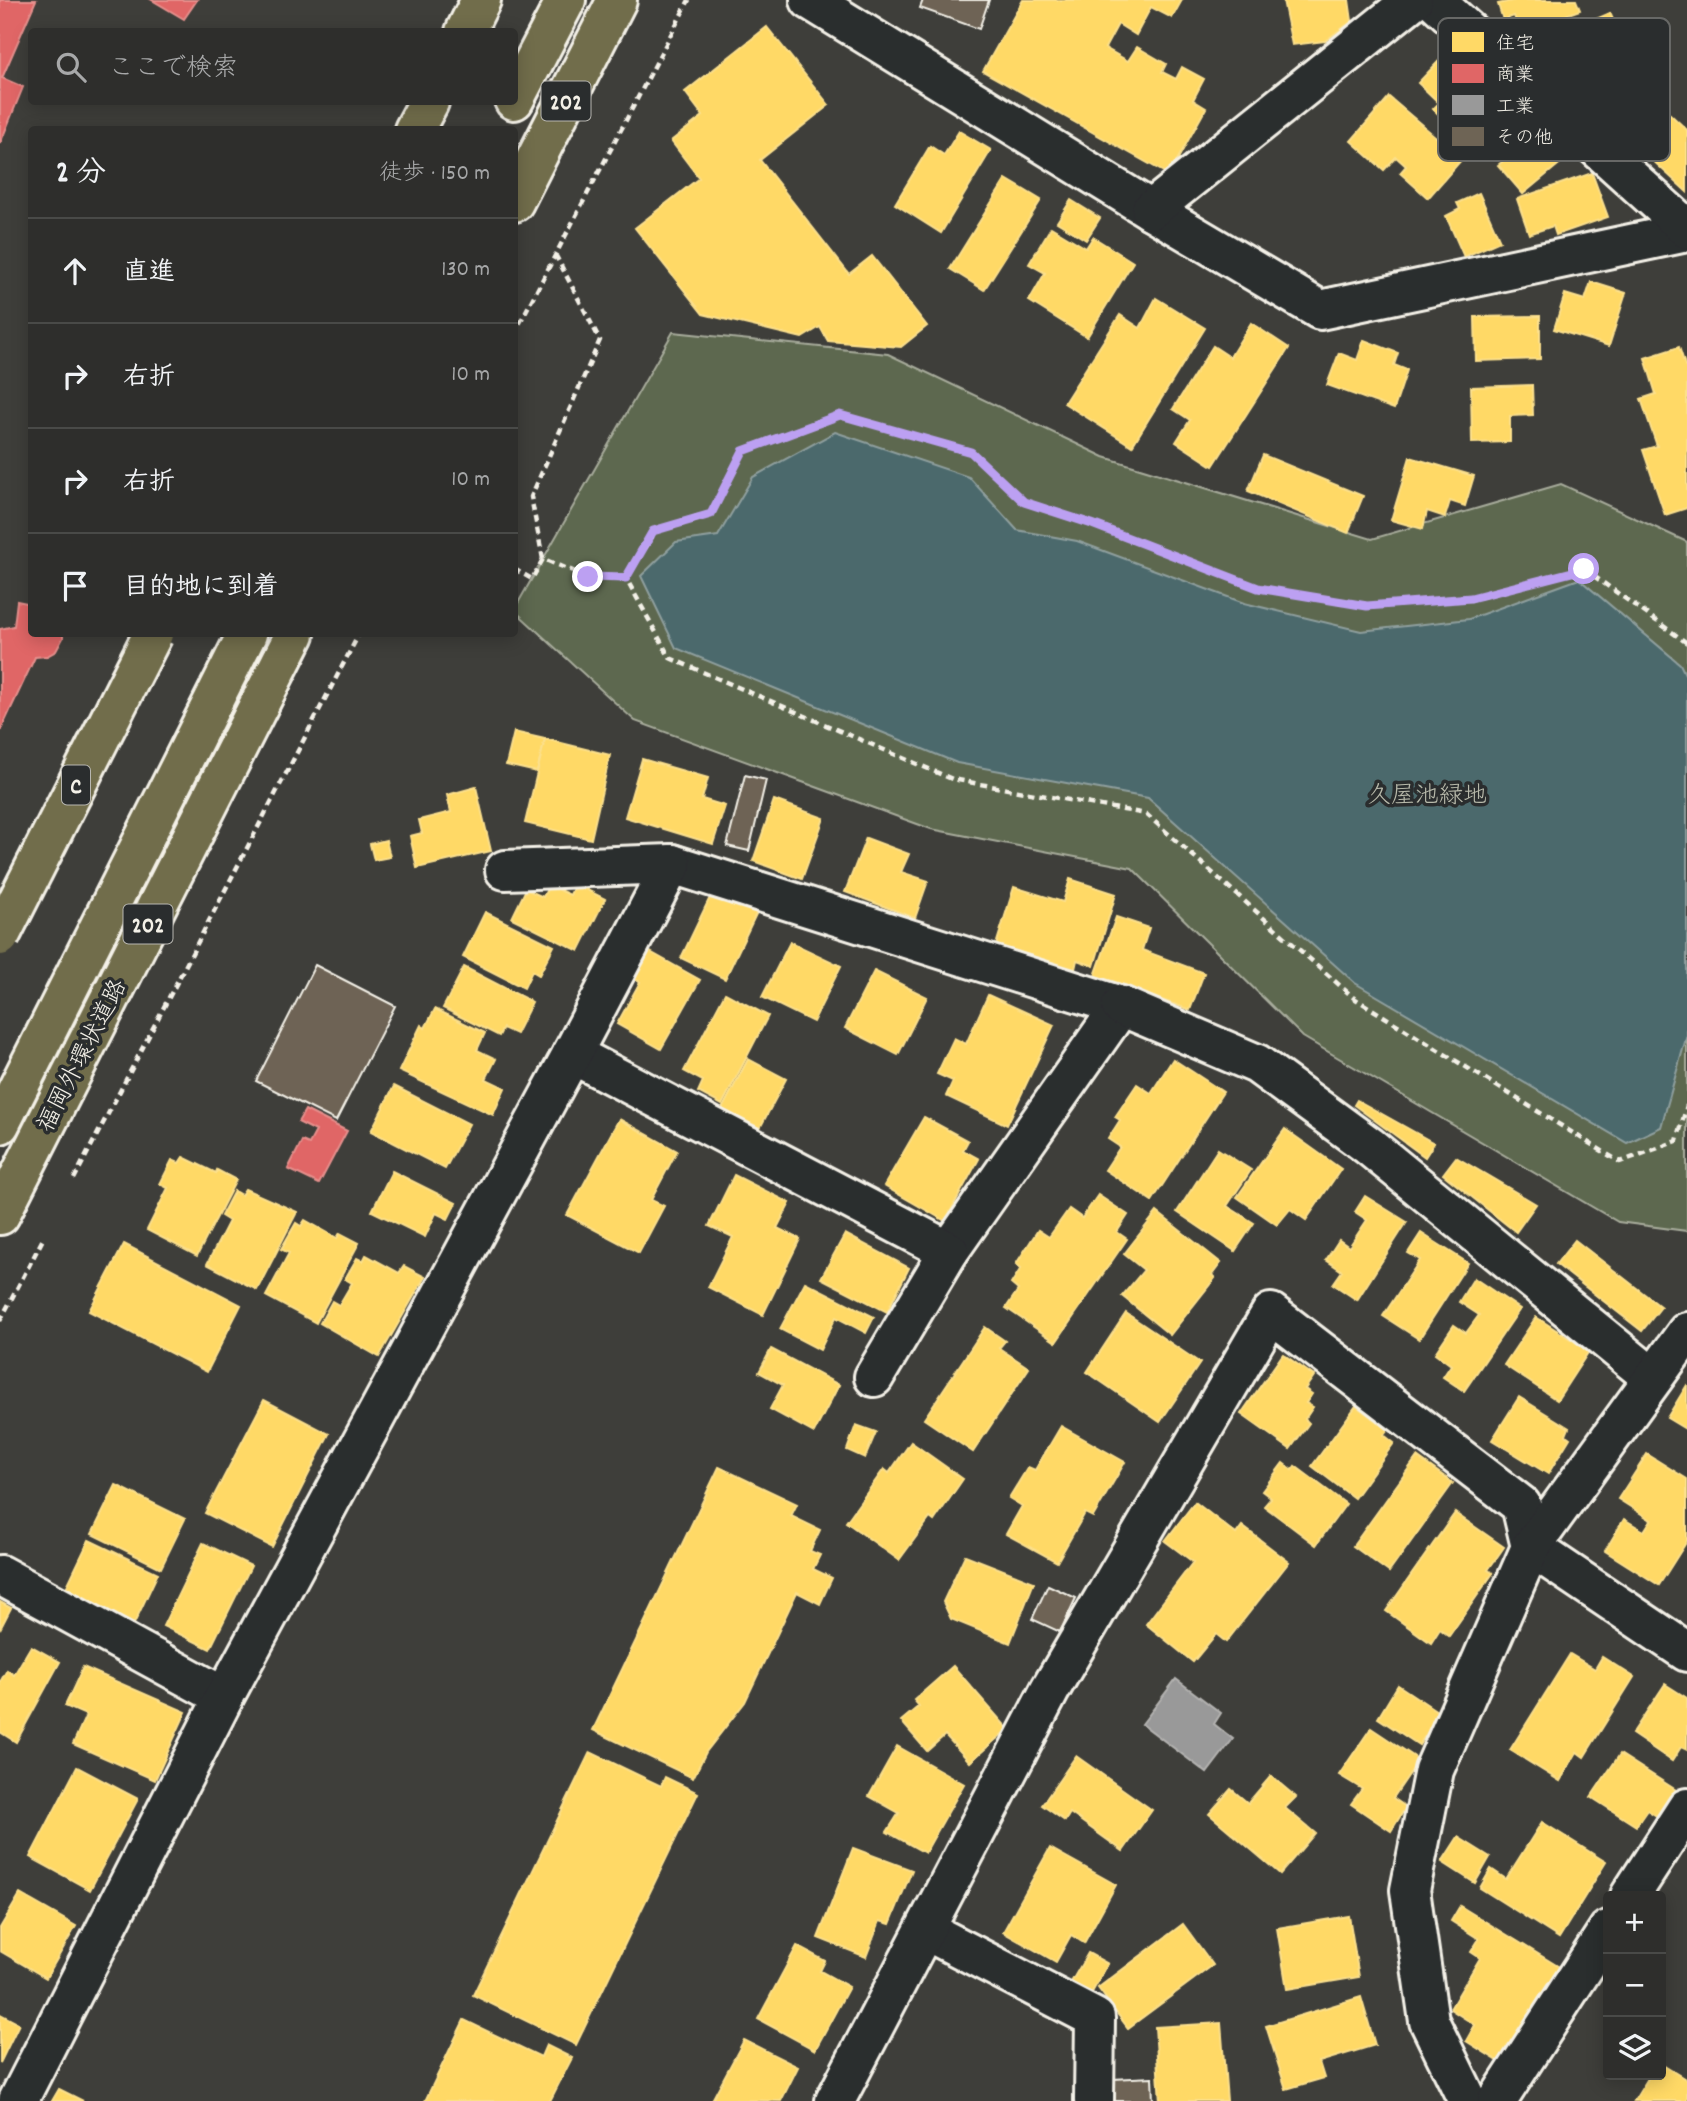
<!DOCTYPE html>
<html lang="ja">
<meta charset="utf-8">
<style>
:root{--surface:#2e2e2c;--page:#363634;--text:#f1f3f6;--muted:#a7a8a9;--line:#494a48}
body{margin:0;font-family:Dekko,"Klee One",sans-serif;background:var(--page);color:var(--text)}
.controls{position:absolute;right:21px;bottom:21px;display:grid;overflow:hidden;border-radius:7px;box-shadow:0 4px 18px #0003}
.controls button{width:63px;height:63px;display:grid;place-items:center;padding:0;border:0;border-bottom:2px solid var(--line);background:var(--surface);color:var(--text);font:35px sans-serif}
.stop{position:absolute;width:21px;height:21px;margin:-16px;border:5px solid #bca0f2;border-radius:50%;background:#fff}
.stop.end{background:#bca0f2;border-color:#fff;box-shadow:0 2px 7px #0008}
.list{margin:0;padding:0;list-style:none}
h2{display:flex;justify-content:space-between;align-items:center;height:91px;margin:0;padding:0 28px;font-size:30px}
h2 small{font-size:23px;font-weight:400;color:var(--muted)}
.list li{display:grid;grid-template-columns:46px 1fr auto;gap:21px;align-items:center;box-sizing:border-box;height:105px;padding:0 28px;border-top:2px solid var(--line)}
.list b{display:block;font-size:26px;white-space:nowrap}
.list em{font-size:23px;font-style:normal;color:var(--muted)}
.icon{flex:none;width:38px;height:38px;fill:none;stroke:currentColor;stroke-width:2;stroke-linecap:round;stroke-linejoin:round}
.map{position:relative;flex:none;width:1687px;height:2101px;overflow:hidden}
.search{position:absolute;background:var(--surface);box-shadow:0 4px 18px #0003;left:28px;top:28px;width:490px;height:77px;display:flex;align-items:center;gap:18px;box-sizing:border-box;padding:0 24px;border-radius:7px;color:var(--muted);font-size:26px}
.panel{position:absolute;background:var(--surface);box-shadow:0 4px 18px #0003;left:28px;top:126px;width:490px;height:511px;border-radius:7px}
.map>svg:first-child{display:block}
</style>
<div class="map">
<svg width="1687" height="2101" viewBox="0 0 1687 2101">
<rect width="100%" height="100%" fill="#3e3e3a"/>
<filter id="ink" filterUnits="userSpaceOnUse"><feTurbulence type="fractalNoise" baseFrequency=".0143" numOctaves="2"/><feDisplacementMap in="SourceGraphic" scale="14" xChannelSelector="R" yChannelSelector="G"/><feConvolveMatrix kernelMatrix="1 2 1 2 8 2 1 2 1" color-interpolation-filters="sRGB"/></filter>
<g filter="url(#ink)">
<path fill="#5d684f" stroke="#a8ac9c" stroke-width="2" d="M673 332 888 354 1104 457 1372 539 1561 484 1687 542V1231L1618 1222 1303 1037 1132 868 931 829 635 721 514 610Z"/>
<path fill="#4b696c" stroke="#8f9f9e" stroke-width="2" d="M835 432 969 477 1017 530 1077 541 1244 603 1361 631 1469 619 1579 579 1680 664 1687 678V1035L1661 1127 1627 1143 1355 983 1148 798 957 763 676 648 641 576 676 542 718 536 753 477Z"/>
<g fill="#ffd966" stroke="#fce08d" stroke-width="2">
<path d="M1023 0H1182L1172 18 1151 7 1136 35 1118 24 1105 48 1128 61 1137 47 1166 64 1162 72 1176 79 1182 67 1204 79 1193 100 1206 108 1169 175 983 71Z"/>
<path d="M1283 0H1349L1352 21 1325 41 1292 45Z"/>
<path d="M1516 0H1576L1580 10 1520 31 1514 16 1503 20 1498 4Z"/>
<path d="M1610 13 1632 61 1584 82 1574 59 1565 63 1554 37Z"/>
<path d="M767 27 829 105 760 160 849 274 872 256 927 326 901 347 828 341 820 327 802 338 703 314 635 228 699 178 671 141 703 116 685 92Z"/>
<path d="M1455 44 1522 107 1485 147 1457 122 1452 127 1433 109 1439 103 1418 83Z"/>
<path d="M1389 97 1462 159 1428 198 1400 173 1406 166 1396 157 1384 170 1351 141Z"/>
<path d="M1670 114 1687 130V192L1638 147Z"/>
<path d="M959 131 991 150 941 233 895 204 930 146 944 155Z"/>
<path d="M1538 132 1563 161 1523 194 1498 165Z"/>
<path d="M1592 173 1608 217 1556 235 1553 226 1529 234 1517 199Z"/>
<path d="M1006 179 1041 200 984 290 950 269Z"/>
<path d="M1479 193 1500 241 1464 257 1446 216 1460 209 1457 203Z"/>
<path d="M1071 200 1100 218 1086 240 1057 222Z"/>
<path d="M1051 227 1086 248 1093 237 1133 262 1087 337 1029 301 1045 273 1029 264Z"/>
<path d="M1591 282 1626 293 1609 346 1554 329 1565 294 1585 300Z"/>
<path d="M1156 298 1205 328 1132 446 1064 403 1120 315 1140 328Z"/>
<path d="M1540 316V359L1476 361 1475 317Z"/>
<path d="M1251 323 1289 348 1213 466 1176 442 1190 420 1173 409 1213 346 1230 357Z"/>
<path d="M1364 340 1398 353 1394 365 1407 370 1394 409 1327 385 1339 353 1357 360Z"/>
<path d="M1679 347 1687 371V508L1665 515 1643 450 1657 446 1641 399 1656 394 1645 358Z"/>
<path d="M1532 385 1533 415 1510 416V442L1472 443 1471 387Z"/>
<path d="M1263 455 1363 496 1348 533 1248 491Z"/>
<path d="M1410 457 1474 476 1465 506 1450 501 1445 517 1427 511 1423 529 1391 520Z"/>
<path d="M514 732 545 739 537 772 506 765Z"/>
<path d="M545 739 610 755 591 839 525 823Z"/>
<path d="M642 759 708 778 702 799 725 806 713 844 625 817Z"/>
<path d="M476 787 491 851 417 868 410 836 422 833 419 820 451 812 447 795Z"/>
<path d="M774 800 824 818 802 879 753 861Z"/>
<path d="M866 838 909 854 901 872 928 881 915 918 845 892Z"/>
<path d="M386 840 390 857 374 860 370 844Z"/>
<path d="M1070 879 1116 894 1094 966 1077 960 1075 969 996 945 1014 887 1063 902Z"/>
<path d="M575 884 605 899 579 951 512 918 526 889 543 897 549 885 570 895Z"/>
<path d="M713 891 757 912 725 979 681 958Z"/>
<path d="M485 912 554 946 539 975 532 971 524 988 463 957Z"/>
<path d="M1116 917 1149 928 1142 950 1204 973 1190 1010 1095 976Z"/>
<path d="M790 942 841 966 813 1022 762 997Z"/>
<path d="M645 949 700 980 661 1049 617 1024 640 982 629 976Z"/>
<path d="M464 967 532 1002 516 1034 503 1028 499 1036 443 1008Z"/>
<path d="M874 971 927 997 898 1055 845 1028Z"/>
<path d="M725 993 768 1016 722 1105 698 1092 703 1081 684 1071Z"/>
<path d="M988 995 1054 1025 1007 1125 946 1096 953 1081 937 1074 954 1038 966 1044Z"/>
<path d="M435 1009 485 1033 477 1050 496 1059 486 1079 505 1088 493 1115 399 1071 421 1025 425 1028Z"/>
<path d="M748 1059 786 1079 760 1128 722 1109Z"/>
<path d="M1173 1059 1223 1092 1152 1201 1105 1170 1120 1147 1108 1139 1120 1120 1115 1117 1137 1084 1151 1093Z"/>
<path d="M394 1086 469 1124 445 1169 371 1131Z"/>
<path d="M1357 1100 1434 1143 1425 1157 1354 1105Z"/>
<path d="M924 1117 968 1141 963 1150 979 1159 945 1221 884 1186Z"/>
<path d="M619 1119 677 1151 651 1200 664 1206 639 1253 567 1215Z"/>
<path d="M1285 1129 1341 1169 1306 1220 1290 1209 1277 1225 1237 1197Z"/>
<path d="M1218 1149 1251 1170 1227 1206 1254 1223 1235 1251 1177 1212Z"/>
<path d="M183 1157 216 1173 217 1170 236 1180 197 1256 147 1230 168 1188 160 1184 172 1160 179 1163Z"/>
<path d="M1456 1157 1536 1204 1516 1232 1443 1174Z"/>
<path d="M392 1171 456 1203 448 1219 436 1213 425 1237 372 1211Z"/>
<path d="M734 1175 790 1203 777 1228 800 1239 763 1315 708 1287 733 1237 709 1226Z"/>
<path d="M245 1189 297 1212 257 1290 207 1264 229 1221 221 1216 234 1191 241 1195Z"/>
<path d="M1098 1195 1128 1215 1117 1232 1127 1239 1056 1342 1006 1308 1018 1290 1011 1284 1021 1268 1016 1264 1038 1230 1049 1237 1069 1209 1082 1218Z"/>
<path d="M1365 1196 1407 1222 1357 1300 1333 1284 1342 1271 1326 1260 1339 1240 1349 1247 1367 1220 1355 1212Z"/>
<path d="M1157 1212 1221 1263 1212 1275 1215 1278 1170 1335 1122 1296 1144 1270 1124 1254Z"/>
<path d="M305 1220 337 1238 340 1233 359 1243 316 1323 266 1296 289 1253 281 1249 296 1223 301 1226Z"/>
<path d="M1421 1233 1468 1263 1419 1339 1383 1316 1420 1260 1408 1253Z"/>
<path d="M845 1234 909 1268 887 1312 821 1278Z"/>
<path d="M1575 1240 1661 1307 1642 1331 1556 1264Z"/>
<path d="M124 1244 241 1305 207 1372 89 1311Z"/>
<path d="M366 1255 399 1273 404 1266 425 1277 379 1357 320 1323 332 1301 339 1305 352 1283 345 1279 357 1258 363 1261Z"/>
<path d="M1474 1278 1520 1309 1464 1391 1443 1377 1451 1365 1435 1353 1454 1325 1466 1333 1479 1315 1459 1302Z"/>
<path d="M805 1282 874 1317 866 1333 836 1317 820 1350 780 1329Z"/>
<path d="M1126 1313 1200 1363 1160 1422 1087 1372Z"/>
<path d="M1536 1317 1589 1351 1557 1400 1504 1365Z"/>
<path d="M985 1327 1005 1341 999 1348 1029 1368 973 1452 924 1419Z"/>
<path d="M771 1349 839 1385 814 1433 770 1409 783 1385 759 1372Z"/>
<path d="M1283 1354 1314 1376 1305 1389 1312 1394 1306 1403 1313 1407 1305 1419 1309 1423 1290 1449 1241 1414Z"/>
<path d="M1687 1385V1430L1667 1418Z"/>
<path d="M1519 1397 1569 1428 1566 1435 1570 1438 1548 1474 1492 1440Z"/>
<path d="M264 1400 329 1434 272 1547 205 1513Z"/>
<path d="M1356 1406 1388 1430 1384 1435 1394 1443 1354 1498 1312 1466Z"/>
<path d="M856 1425 876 1432 865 1458 847 1450Z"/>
<path d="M1061 1426 1125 1462 1093 1517 1085 1513 1057 1562 1006 1534 1022 1506 1009 1498 1028 1467 1035 1470Z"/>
<path d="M911 1442 963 1479 934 1521 930 1518 899 1560 846 1522 884 1469 889 1473Z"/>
<path d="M1647 1454 1687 1479V1541L1659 1585 1605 1551 1624 1519 1644 1531 1651 1520 1618 1499Z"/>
<path d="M1417 1457 1453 1483 1389 1572 1353 1546Z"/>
<path d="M1283 1463 1292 1470 1295 1466 1346 1504 1316 1545 1264 1506 1271 1498 1262 1491Z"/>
<path d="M719 1467 797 1504 791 1516 820 1530 810 1551 820 1555 813 1569 832 1578 820 1604 797 1592 745 1702 706 1752 693 1778 593 1730Z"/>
<path d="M116 1485 185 1519 161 1568 92 1534Z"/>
<path d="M1195 1502 1236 1534 1242 1526 1289 1562 1226 1642 1216 1634 1193 1662 1146 1624 1193 1562 1165 1541Z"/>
<path d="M1455 1513 1504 1547 1488 1570 1493 1573 1449 1636 1440 1629 1431 1643 1386 1611Z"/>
<path d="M89 1540 158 1573 134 1624 65 1590Z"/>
<path d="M203 1543 251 1566 210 1649 163 1626Z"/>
<path d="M965 1555 1034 1582 1010 1643 951 1619 943 1602Z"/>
<path d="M0 1602 11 1608 0 1629Z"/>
<path d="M31 1646 60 1662 16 1742 0 1732V1682L7 1670 14 1675Z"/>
<path d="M1570 1654 1595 1669 1602 1657 1634 1677 1584 1757 1577 1752 1560 1781 1510 1750Z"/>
<path d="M953 1666 1008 1729 970 1762 945 1735 927 1751 901 1721 919 1706 914 1700Z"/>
<path d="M83 1667 186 1712 155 1780 73 1744 86 1715 65 1706Z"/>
<path d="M1665 1684 1687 1698V1750L1681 1747 1672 1761 1632 1734Z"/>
<path d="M1398 1685 1440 1713 1419 1745 1378 1718Z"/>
<path d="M1371 1728 1419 1760 1393 1798 1406 1807 1391 1831 1351 1804 1362 1789 1339 1775Z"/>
<path d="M897 1746 964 1784 925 1853 887 1832 899 1813 869 1796Z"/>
<path d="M590 1752 661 1786 665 1777 698 1793 576 2045 473 1995Z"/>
<path d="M1620 1754 1676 1790 1658 1817 1647 1810 1636 1826 1591 1797Z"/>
<path d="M1076 1756 1152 1810 1123 1851 1070 1813 1065 1821 1042 1805Z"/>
<path d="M77 1767 138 1799 90 1890 30 1857Z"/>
<path d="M1271 1776 1296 1797 1285 1808 1315 1833 1280 1874 1209 1814 1231 1789 1248 1803Z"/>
<path d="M1542 1822 1606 1862 1559 1938 1480 1888 1491 1869 1506 1879Z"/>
<path d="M1458 1837 1490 1857 1475 1883 1442 1862Z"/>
<path d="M853 1848 912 1870 890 1924 880 1921 866 1957 818 1938Z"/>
<path d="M1050 1848 1116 1885 1084 1943 1071 1935 1056 1962 1003 1932Z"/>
<path d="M20 1894 76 1926 46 1978 0 1951V1928Z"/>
<path d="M1460 1906 1561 1968 1503 2064 1466 2041 1475 2025 1450 2009 1480 1958 1471 1952 1479 1939 1451 1921Z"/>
<path d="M1349 1916 1359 1977 1287 1989 1277 1928Z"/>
<path d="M1183 1924 1213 1965 1128 2028 1098 1988Z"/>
<path d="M797 1946 825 1961 820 1971 849 1987 815 2050 758 2019Z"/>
<path d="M1088 1953 1108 1964 1086 2003 1066 1991Z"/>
<path d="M1361 1997 1375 2045 1319 2062 1324 2078 1286 2089 1266 2026Z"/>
<path d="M0 2014 19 2024 0 2063Z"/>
<path d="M464 2020 541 2057 546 2045 572 2058 550 2101H425Z"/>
<path d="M1221 2023 1227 2101H1160L1155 2027Z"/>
<path d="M744 2040 798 2067 781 2101 712 2100Z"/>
<path d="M1661 2064 1687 2080V2101H1634L1650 2075H1661Z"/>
<path d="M59 2089 83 2101H52Z"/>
</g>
<g fill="#e06666" stroke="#e6908d" stroke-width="2">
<path d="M0 0H36L2 78 23 87 0 144Z"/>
<path d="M152 0H197L184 19Z"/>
<path d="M17 601 32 604V634H63V638L56 651 47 656 35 657 0 732V629L14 626Z"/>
<path d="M305 1110 347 1131 319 1184 288 1169 302 1141 309 1144 316 1131 298 1122Z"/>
</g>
<path fill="#999" stroke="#b4b3b1" stroke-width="2" d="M1176 1679 1221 1713 1214 1724 1233 1739 1207 1773 1142 1724Z"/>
<g fill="#6e6455" stroke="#f4f1e8" stroke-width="2">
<path d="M923 0H989L979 29 920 8Z"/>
<path d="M745 775 766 780 749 851 727 846Z"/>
<path d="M315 965 395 1006 336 1121 256 1081Z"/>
<path d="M1048 1585 1076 1598 1060 1632 1032 1619Z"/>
<path d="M1152 2077 1153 2101H1114L1113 2079Z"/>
</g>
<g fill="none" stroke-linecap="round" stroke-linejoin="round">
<g stroke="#f4f1e8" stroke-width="44">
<g id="minor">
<path d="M810 0 1151 210 1320 310 1687 232"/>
<path d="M1434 0 1687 229"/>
<path d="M1151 210 1413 0"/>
<path d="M672 864 1121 1006 949 1251"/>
<path d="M1121 1006 1257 1064 1369 1146 1653 1378"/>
<path d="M572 1054 949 1251 874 1377"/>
<path d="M0 1575 224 1697"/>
<path d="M1630 1896 1687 1808"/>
<path d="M925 1930 1095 2018 1094 2101"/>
<path d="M18 2101 224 1697 572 1054 672 864 505 870"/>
<path d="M835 2101 1050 1690 1271 1313 1521 1505 1531 1547 1687 1652"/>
<path d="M1468 2101 1429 2021 1410 1890 1434 1770 1531 1547 1687 1332"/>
<path d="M1497 2101 1608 1930"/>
</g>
</g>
<g stroke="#f4f1e8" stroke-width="44">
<g id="highway">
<path d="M465 32 481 0"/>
<path d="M514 100 566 0"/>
<path d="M414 130 429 102"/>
<path d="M514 202 617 0"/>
<path d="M0 1124 247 634"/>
<path d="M0 1215 295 634"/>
</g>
</g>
<g stroke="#f4f1e8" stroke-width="4.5" stroke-dasharray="7 5" stroke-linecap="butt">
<path d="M514 334 689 0"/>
<path d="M543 559 531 497 600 340 556 256"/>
<path d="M514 569 532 579 543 559 588 577 626 578"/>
<path d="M1687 643 1584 569 1471 599 1367 606 1258 588 1092 524 1024 502 971 452 840 415 743 451 711 514 654 531 626 578 670 658 952 779 1146 814 1354 998 1620 1162 1677 1141 1687 1105"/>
<path d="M74 1179 359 634"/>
<path d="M0 1321 43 1239"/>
</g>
<use href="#minor" stroke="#2a2d2e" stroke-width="38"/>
<use href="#highway" stroke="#716d4b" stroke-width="38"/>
<g stroke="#f4f1e8" stroke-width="44" stroke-linecap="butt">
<path id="highway-bridge" d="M0 936 153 634"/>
</g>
<use href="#highway-bridge" stroke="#716d4b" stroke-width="38"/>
</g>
</g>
<g fill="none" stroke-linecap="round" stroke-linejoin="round" filter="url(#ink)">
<path stroke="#bca0f2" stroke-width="9" d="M588 577 626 578 653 531 711 514 743 451 840 415 971 452 1024 502 1092 524 1258 588 1367 606 1471 598 1584 569"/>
</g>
<g text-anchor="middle" stroke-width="7" stroke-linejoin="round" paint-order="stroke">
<g fill="#2a2d2e" stroke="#b7b6b0" stroke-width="2">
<rect x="541.5" y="81.5" width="49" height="39" rx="5"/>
<rect x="62" y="765.5" width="28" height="39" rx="5"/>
<rect x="123.5" y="904.5" width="49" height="39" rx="5"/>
</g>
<g font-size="23" font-weight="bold" fill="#f4f1e8">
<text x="566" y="109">202</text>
<text x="76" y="793">C</text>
<text x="148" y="932">202</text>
</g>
<g font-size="24" fill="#b8baab" stroke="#2a2d2e">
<text x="1427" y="802">久屋池緑地</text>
</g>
<g font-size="24" fill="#f4f1e8" stroke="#2a2d2e">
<text transform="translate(81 1055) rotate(-63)" y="8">福岡外環状道路</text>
</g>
</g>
<rect x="1438" y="18" width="232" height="143" rx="10" fill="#2a2d2e" stroke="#676866" stroke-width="2"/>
<rect x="1452" y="32" width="32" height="20" fill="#ffd966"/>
<rect x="1452" y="64" width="32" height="19" fill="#e06666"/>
<rect x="1452" y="95" width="32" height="20" fill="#999"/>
<rect x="1452" y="127" width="32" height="19" fill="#6e6455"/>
<g font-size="19" fill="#f4f1e8">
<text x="1496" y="49">住宅</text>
<text x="1496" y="80">商業</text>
<text x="1496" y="112">工業</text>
<text x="1496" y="143">その他</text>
</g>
</svg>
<div class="controls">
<button>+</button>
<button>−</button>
<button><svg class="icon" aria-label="layers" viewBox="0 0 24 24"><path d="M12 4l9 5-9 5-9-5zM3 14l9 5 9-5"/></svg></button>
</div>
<div class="stop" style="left:1584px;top:569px"></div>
<div class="stop end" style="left:588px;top:577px"></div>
<div class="search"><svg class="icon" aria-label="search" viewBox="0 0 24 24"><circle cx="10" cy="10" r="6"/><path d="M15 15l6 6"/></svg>ここで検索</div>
<section class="panel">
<h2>2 分<small>徒歩 · 150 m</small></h2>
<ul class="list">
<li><svg class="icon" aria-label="ahead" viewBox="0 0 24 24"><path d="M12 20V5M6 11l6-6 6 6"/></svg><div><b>直進</b></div><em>130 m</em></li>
<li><svg class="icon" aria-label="right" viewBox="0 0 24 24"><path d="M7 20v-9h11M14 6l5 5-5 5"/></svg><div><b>右折</b></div><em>10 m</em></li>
<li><svg class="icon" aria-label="right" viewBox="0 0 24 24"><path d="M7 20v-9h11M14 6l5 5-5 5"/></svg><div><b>右折</b></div><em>10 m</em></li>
<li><svg class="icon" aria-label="arrive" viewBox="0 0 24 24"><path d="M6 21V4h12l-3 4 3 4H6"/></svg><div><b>目的地に到着</b></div></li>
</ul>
</section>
</div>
